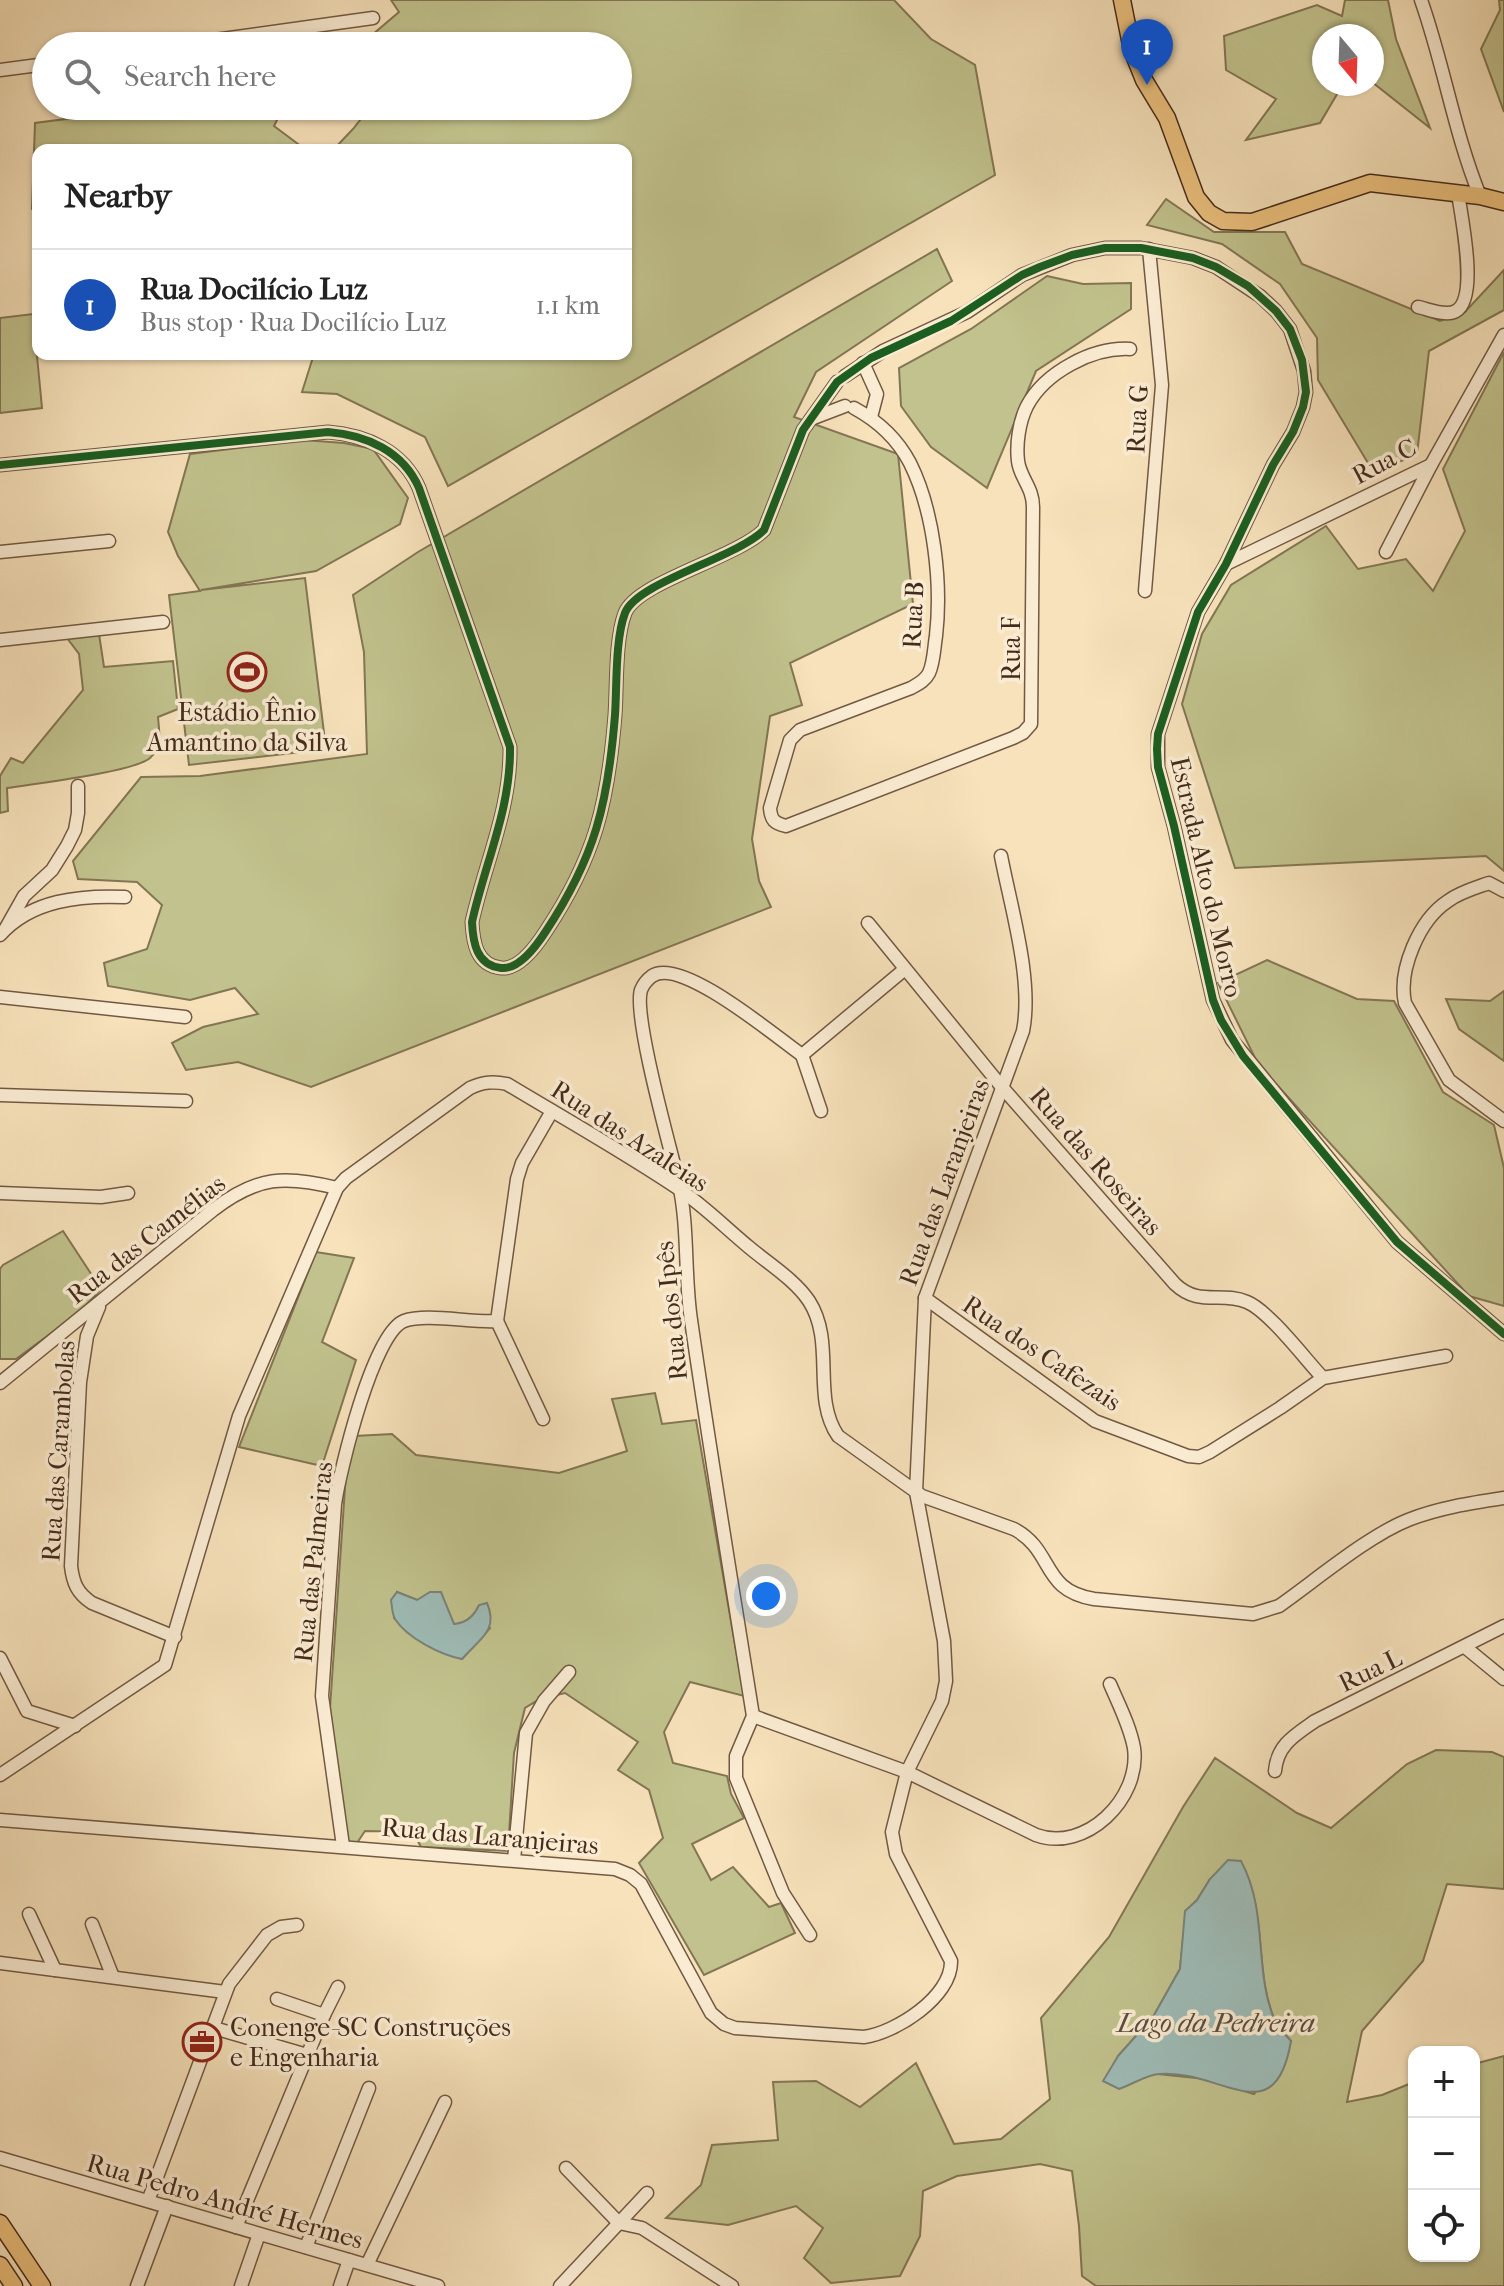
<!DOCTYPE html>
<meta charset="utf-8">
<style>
:root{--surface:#fff;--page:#f6f6f6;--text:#222;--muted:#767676;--line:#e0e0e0;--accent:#8f2418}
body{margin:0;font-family:"IM FELL French Canon",serif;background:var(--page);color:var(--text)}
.controls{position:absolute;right:24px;bottom:24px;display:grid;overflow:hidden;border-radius:16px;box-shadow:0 2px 6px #0004}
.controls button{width:72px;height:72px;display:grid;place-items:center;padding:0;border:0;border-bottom:2px solid var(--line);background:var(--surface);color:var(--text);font:40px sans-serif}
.compass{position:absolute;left:1312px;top:24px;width:72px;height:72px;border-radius:50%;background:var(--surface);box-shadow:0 2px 6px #0004;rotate:161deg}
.you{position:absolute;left:766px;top:1596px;width:28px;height:28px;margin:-20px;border:6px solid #fff;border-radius:50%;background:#1a73e8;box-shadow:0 0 0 12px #1a73e833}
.badge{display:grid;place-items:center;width:52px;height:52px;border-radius:50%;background:var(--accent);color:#fff;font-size:26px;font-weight:700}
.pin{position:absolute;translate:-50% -66px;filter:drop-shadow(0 2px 4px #0008)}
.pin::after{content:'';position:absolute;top:42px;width:28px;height:24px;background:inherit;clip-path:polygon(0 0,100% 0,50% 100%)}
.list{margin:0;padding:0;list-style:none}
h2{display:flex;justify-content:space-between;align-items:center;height:104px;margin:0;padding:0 32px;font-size:34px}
h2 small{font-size:26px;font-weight:400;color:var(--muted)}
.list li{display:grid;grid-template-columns:52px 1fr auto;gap:24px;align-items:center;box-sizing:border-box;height:112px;padding:0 32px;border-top:2px solid var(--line)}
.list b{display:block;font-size:30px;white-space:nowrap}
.list p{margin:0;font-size:26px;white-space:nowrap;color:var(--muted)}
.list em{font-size:26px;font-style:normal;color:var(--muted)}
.icon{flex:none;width:44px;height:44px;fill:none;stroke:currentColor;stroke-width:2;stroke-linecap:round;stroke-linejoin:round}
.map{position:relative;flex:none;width:1504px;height:2286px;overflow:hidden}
.search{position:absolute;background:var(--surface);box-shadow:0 2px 6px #0004;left:32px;top:32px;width:600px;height:88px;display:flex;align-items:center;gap:20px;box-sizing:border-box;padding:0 28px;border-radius:44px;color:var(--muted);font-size:30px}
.panel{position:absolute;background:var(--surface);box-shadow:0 2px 6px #0004;left:32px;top:144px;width:600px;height:216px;border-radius:16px}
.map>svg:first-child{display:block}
</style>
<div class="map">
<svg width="1504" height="2286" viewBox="0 0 1504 2286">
<rect width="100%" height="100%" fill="#f7e2bb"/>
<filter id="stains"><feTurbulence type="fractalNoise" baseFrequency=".0025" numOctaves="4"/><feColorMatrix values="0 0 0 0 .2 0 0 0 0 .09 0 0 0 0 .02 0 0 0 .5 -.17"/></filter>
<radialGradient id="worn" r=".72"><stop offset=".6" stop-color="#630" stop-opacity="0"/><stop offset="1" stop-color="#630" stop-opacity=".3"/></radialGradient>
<g fill="#c1c28d" stroke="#837654" stroke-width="2" fill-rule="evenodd">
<path d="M391 0H894L931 39 975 65 995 175 448 486 425 437 337 394 302 392 314 354H626V150H333L353 129 371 106H618V46H359L399 12Z"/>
<path d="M1345 0H1388L1396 39 1430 128 1372 82V36H1324V84H1343L1320 123 1246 140 1276 99 1226 70 1224 36 1317 5 1342 16Z"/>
<path d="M1499 0H1504V112L1481 49 1500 10Z"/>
<path d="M168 106H284L274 126 306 150H38V210L32 209 35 123Z"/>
<path d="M1166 199 1214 232H1285L1302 264 1440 321 1465 312 1504 270V310L1429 351 1417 454 1374 473 1318 380 1317 338 1280 284 1222 244 1147 225Z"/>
<path d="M937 249 952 281 816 372 794 417 898 454 913 604 790 663 802 705 770 716 752 839 759 881 771 907 311 1087 238 1062 186 1070 172 1043 203 1027 258 1014 235 988 190 1000 108 986 104 963 147 949 162 905 137 882 78 879 73 861 141 777 200 776 367 754 364 652 353 595 418 552Z"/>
<path d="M1047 276 1083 284 1131 283V309L1036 371 987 488 931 447 901 406 899 368 971 329Z"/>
<path d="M33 314 42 408 0 413V318Z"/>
<path d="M1504 352V871L1486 856 1235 868 1182 704 1202 634 1231 585 1326 526 1358 569 1406 559 1433 591 1465 531 1443 469Z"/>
<path d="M303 440 344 443 373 449 408 498 400 524 316 571 201 590 305 578 326 749 189 765 169 595 200 591 178 556 168 532 190 454Z"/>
<path d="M99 634 104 667 173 661 178 709 158 717C159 731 163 747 150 758 134 772 33 784 7 788L8 811 0 813V776L11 758 23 763 83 690 79 654 67 638Z"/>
<path d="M1267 960 1357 999 1394 1001 1443 1092 1494 1125 1504 1168V1306L1469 1296 1258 1064 1218 983Z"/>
<path d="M1504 991V1061L1459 1029 1446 999 1490 1001Z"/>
<path d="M63 1231 101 1289 80 1312 16 1359H0V1269L3 1265Z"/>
<path d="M316 1252 354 1258 322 1342 356 1360 322 1466 239 1447Z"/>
<path d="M655 1393 662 1424 696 1420 744 1696 690 1682 664 1732 673 1763 727 1776 731 1794 744 1818 692 1844 711 1880 733 1867 769 1907 781 1903 795 1933 704 1975 639 1863 663 1838 649 1790 618 1770 638 1742 565 1693 540 1699 525 1708 514 1753 508 1851 421 1847 413 1832 365 1831 357 1843 346 1842 330 1708 346 1473 355 1436 392 1434 416 1455 559 1473 627 1451 612 1399ZM397 1592C415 1599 442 1608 454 1624H462L474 1615 490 1628 462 1659C433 1649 416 1640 394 1618Z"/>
<path d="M1436 1750 1492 1752 1504 1757V1889L1447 1884 1423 1961 1362 2031 1347 2102 1382 2095 1414 2082V2256H1474V2064L1504 2056V2286H1096L1082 2276 1079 2226 1072 2171 1040 2164 957 2176 923 2191 920 2236 900 2276 831 2283 804 2258 823 2228 796 2206 728 2225 666 2218 701 2185 712 2145 778 2140 773 2082 816 2081 860 2107 916 2063 954 2144 1001 2139 1050 2099 1041 2018 1109 1937 1183 1807 1215 1758 1297 1813 1331 1828 1407 1764ZM1240 1861C1269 1913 1253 1970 1275 2021 1278 2028 1286 2035 1291 2041L1254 2094 1206 2079 1158 2074 1118 2056 1153 2017 1180 1969 1186 1911 1197 1900 1210 1879Z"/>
</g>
<g fill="#9ebcb7" stroke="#7a8279" stroke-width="2">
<path d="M397 1592 417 1600 430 1592H441L454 1624C467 1623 474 1616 479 1605L487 1603C499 1631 479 1639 462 1659 441 1655 407 1638 395 1619 392 1614 392 1606 391 1600Z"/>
<path d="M1228 1860 1241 1861C1269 1913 1253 1970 1275 2021 1278 2028 1286 2035 1291 2041 1275 2135 1222 2069 1159 2074 1146 2075 1131 2085 1119 2089L1103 2081 1118 2056 1153 2017 1180 1969 1185 1911 1197 1900 1210 1879Z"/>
</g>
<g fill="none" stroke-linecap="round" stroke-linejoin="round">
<g stroke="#725943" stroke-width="15">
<g id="minor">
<path d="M1421 0C1444 65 1454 132 1480 196"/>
<path d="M171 46 373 18"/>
<path d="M0 70 46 64"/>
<path d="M1418 307C1428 309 1446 317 1456 311 1479 298 1461 216 1458 193"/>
<path d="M863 363 877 394 871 417"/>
<path d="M845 376 883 351 967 312 1022 275 1072 255 1105 248H1141L1193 258 1216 267 1260 296 1276 311 1290 329 1304 371 1306 392 1303 407 1293 432 1273 465 1226 564 1198 612 1158 734V767L1174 826 1213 1000 1232 1040 1397 1242 1504 1334"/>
<path d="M854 408C878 421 897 438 910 463 934 511 942 583 936 636 934 648 934 662 929 673 925 681 918 684 911 688L800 730 790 740 770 808C771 820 774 823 786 826L1013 738 1023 733 1031 724 1033 507C1033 487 1020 478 1018 461 1016 444 1019 422 1027 406 1045 372 1093 347 1130 349"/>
<path d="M811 419 845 406"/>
<path d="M0 465 328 432C366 435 403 451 419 488L510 747C511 809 485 863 472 922 473 942 476 965 501 968 519 970 537 945 546 931 595 857 608 804 615 715 617 687 615 639 625 613 637 582 736 558 764 530L803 430 837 382"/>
<path d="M0 552 109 541"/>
<path d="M1386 552 1431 465"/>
<path d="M1226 564 1431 465 1504 335"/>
<path d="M1145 591 1162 385 1149 249"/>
<path d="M0 640 163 622"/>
<path d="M1504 891 1489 883C1475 888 1460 892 1448 901 1419 920 1398 970 1405 1003L1449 1080 1504 1121"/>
<path d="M868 923 1001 1086 1175 1284C1199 1307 1221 1291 1247 1302 1269 1311 1305 1359 1323 1378"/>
<path d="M6 928 24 896 52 870 67 846 75 830 78 813V786"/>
<path d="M0 935C31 900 80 895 125 897"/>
<path d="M0 997 185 1017"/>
<path d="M802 1055 821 1111"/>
<path d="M0 1095 186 1101"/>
<path d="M0 1193 101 1197 128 1193"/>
<path d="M925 1298 1095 1421 1188 1456 1199 1457 1210 1452 1280 1408 1323 1378 1446 1356"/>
<path d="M99 1307 87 1336 80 1382 71 1566C73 1583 77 1593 92 1603L175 1637"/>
<path d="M497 1321 543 1419"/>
<path d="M0 1383 213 1210C257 1176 285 1175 337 1188"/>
<path d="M1465 1647 1504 1679"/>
<path d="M0 1658 27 1711 75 1726"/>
<path d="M753 1716 907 1772 1036 1835C1085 1853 1141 1799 1134 1748 1130 1726 1119 1705 1110 1684"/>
<path d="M1275 1771C1277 1745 1295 1735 1315 1721L1504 1626"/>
<path d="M0 1775 165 1665 239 1416 337 1188 346 1178 470 1088C483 1082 493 1081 507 1084 565 1119 624 1152 679 1189 704 1206 727 1229 750 1248 769 1264 795 1280 809 1301 836 1343 811 1396 838 1436L922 1496 1014 1529C1055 1551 1040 1590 1094 1599L1253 1614 1279 1606C1316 1580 1368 1536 1408 1520 1438 1508 1471 1503 1504 1498"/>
<path d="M0 1820 615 1869 630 1875 641 1884 711 2013 724 2024 735 2028 864 2037C895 2033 952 1997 951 1961L896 1854 892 1832 907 1772 942 1701 946 1681 944 1641 916 1492 925 1298 1023 1031C1033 980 1011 908 1001 856"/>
<path d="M343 1846 322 1696 335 1504C340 1470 373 1333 404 1321 426 1313 472 1323 497 1321L517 1179 522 1163 552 1111"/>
<path d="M514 1860 526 1733 544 1701 569 1672"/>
<path d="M29 1914 55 1970"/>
<path d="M92 1924 113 1977"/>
<path d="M810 1935 783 1893 736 1778V1756L753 1716C732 1584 710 1452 691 1320 684 1274 689 1225 678 1180 670 1147 633 1016 641 990 643 985 648 979 652 976 681 956 776 1037 802 1055L905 969"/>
<path d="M0 1963 225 1992"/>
<path d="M277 1999 324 2015"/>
<path d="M214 2028 307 2055"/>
<path d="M0 2158 438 2286"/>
<path d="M566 2168 619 2223 642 2228 732 2286"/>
<path d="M148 2201 229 1984 267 1935 281 1927 297 1925"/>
<path d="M236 2227 324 2015 338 1987"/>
<path d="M306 2247 369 2088"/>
<path d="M367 2265 445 2102"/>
<path d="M137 2286 167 2206"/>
<path d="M241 2286 259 2234"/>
<path d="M340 2286 349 2260"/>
<path d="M560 2286 647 2193"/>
</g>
</g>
<g stroke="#452b1b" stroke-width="19">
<g id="major">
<path d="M1122 0 1132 50 1144 80 1167 118 1196 197 1209 213 1223 221 1252 222 1370 183 1480 196 1504 202"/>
<path d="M0 2223 42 2286"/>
<path d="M0 2265 14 2286"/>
</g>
</g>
<use href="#minor" stroke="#faecd3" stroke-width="12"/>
<use href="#major" stroke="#ecc17e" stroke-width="16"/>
<g stroke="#faecd3" stroke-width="13">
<path id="cycleway" d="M0 465 328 432C366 435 403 451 419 488L510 747C511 809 485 863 472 922 473 942 476 965 501 968 519 970 537 945 546 931 595 857 608 804 615 715 617 687 615 639 625 613 637 582 736 558 764 530L803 430 837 382 871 358 951 321 1022 275 1040 267 1072 255 1105 248H1141L1193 258 1216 267 1248 286 1276 311 1290 329 1302 360 1306 392 1303 407 1293 432 1273 465 1226 564 1198 612 1158 734 1157 749 1158 767 1174 826 1213 1000 1221 1020 1243 1056 1397 1242 1504 1334"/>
</g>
<use href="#cycleway" stroke="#1b5e20" stroke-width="8"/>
</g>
<defs>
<g id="stadium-ring" transform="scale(2)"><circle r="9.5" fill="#faecd3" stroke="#8f2418" stroke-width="1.5"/><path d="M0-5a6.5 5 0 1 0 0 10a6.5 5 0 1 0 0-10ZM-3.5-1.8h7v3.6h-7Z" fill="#8f2418"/></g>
<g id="office-ring" transform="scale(2)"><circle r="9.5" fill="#faecd3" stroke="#8f2418" stroke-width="1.5"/><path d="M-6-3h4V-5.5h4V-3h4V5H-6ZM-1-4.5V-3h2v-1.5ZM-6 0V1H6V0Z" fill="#8f2418"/></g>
</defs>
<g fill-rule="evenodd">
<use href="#stadium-ring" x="247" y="672"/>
<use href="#office-ring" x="202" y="2042"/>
</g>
<g text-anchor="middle" stroke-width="7" stroke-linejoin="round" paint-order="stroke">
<g font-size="26" fill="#452b1b" stroke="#faecd3">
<text transform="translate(1137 419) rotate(-87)" y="9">Rua G</text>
<text transform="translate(1384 461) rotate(-28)" y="9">Rua C</text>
<text transform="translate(913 615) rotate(-87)" y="9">Rua B</text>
<text transform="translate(1011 649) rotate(-90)" y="9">Rua F</text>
<text transform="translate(1207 877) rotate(77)" y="9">Estrada Alto do Morro</text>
<text transform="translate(630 1136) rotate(33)" y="9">Rua das Azaleias</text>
<text transform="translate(1096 1161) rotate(49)" y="9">Rua das Roseiras</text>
<text transform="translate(944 1182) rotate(-70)" y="9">Rua das Laranjeiras</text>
<text transform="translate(146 1239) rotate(-38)" y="9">Rua das Camélias</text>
<text transform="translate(671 1311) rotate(-96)" y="9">Rua dos Ipês</text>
<text transform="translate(1042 1353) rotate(34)" y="9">Rua dos Cafezais</text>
<text transform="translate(58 1451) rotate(-86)" y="9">Rua das Carambolas</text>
<text transform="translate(313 1562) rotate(-84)" y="9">Rua das Palmeiras</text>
<text transform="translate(1370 1670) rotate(-26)" y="9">Rua L</text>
<text transform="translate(490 1836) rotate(5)" y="9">Rua das Laranjeiras</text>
<text transform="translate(225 2201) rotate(16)" y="9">Rua Pedro André Hermes</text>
</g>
<g font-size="26" fill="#452b1b" stroke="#faecd3">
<text x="247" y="721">Estádio Ênio<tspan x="247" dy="30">Amantino da Silva</tspan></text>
<text x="230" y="2036" text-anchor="start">Conenge-SC Construções<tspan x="230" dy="30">e Engenharia</tspan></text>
</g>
<g font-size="28" font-style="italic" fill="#5b4f42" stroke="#faecd3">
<text x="1216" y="2032">Lago da Pedreira</text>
</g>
</g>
<rect width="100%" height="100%" filter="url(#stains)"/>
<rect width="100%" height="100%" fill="url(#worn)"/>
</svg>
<div class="controls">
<button>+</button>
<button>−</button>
<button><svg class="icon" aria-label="locate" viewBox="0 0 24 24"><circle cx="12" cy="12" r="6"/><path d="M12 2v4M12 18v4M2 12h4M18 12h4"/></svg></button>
</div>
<svg class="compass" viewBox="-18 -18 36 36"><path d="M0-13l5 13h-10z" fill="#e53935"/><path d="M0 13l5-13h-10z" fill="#767676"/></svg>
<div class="you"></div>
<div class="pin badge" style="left:1147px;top:85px;background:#1a4fb4">1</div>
<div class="search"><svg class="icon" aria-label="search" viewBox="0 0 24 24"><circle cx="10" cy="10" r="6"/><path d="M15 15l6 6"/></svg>Search here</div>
<section class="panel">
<h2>Nearby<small></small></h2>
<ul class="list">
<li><span class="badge" style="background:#1a4fb4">1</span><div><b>Rua Docilício Luz</b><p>Bus stop · Rua Docilício Luz</p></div><em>1.1 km</em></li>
</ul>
</section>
</div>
